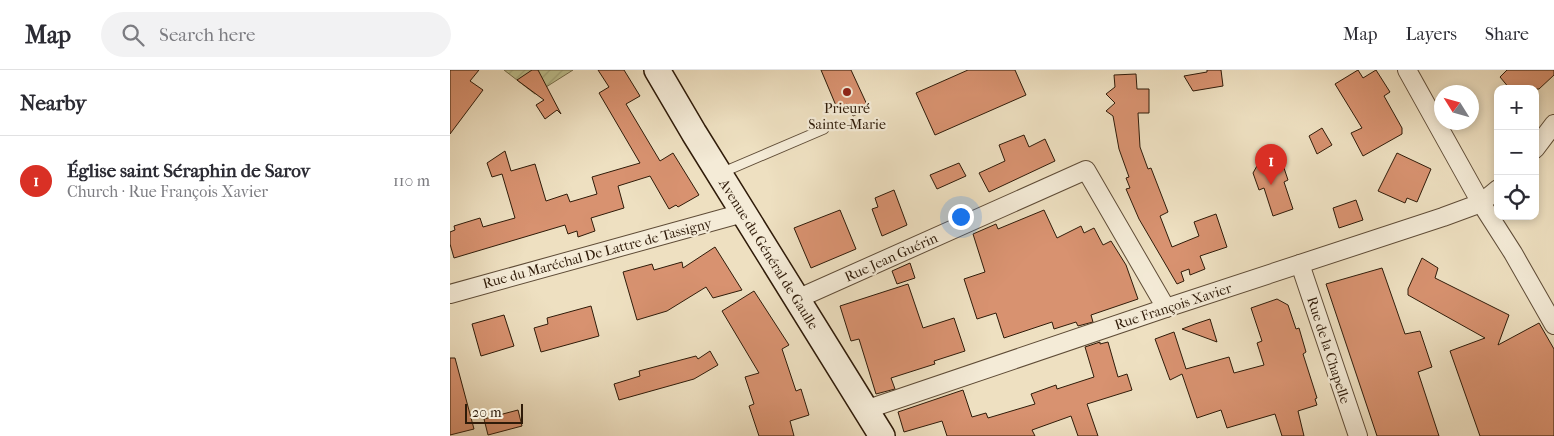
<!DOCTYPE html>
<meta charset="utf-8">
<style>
:root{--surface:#fff;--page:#f2f2f3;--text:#2b2b33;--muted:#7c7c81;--line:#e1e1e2;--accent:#d93025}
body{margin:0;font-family:"IM FELL French Canon",serif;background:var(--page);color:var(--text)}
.controls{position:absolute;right:15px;top:15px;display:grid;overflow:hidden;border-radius:10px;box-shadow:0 2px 8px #0003}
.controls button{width:45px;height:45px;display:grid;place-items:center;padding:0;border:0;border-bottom:1px solid var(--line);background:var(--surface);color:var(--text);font:25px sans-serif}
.compass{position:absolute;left:984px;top:15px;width:45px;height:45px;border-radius:50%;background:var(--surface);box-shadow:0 2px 8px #0003;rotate:307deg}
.scale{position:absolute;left:15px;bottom:12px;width:58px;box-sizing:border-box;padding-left:5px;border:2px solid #2f1b09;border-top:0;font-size:14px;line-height:18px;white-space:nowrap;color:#2f1b09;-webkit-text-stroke:4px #f4ebd7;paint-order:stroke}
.you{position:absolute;left:510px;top:146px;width:18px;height:18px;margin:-12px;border:4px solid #fff;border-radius:50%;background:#1a73e8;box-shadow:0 0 0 8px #1a73e833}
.badge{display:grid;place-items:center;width:32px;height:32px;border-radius:50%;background:var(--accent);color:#fff;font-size:16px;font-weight:700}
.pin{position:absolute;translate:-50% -41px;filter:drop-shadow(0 1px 2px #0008)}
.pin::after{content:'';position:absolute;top:26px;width:18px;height:15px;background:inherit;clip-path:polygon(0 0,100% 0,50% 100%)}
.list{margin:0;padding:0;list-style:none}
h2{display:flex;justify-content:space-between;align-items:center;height:65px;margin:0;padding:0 20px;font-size:21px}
h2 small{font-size:16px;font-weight:400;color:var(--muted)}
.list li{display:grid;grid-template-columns:32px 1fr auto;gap:15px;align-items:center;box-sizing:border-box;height:90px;padding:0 20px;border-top:1px solid var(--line)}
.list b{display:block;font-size:19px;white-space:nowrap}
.list p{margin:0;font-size:16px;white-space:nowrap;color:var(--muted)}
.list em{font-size:16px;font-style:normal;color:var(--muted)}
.icon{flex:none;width:28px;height:28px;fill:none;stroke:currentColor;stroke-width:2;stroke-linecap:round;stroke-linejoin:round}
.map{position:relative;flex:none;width:1104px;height:366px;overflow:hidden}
header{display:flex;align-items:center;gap:30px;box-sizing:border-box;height:70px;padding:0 25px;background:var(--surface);border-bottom:1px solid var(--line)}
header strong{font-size:24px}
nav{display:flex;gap:28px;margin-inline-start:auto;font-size:18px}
.search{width:350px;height:45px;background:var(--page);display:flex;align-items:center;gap:12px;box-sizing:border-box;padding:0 18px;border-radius:28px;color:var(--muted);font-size:19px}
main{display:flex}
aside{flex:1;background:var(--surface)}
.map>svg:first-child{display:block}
</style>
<header>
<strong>Map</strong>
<div class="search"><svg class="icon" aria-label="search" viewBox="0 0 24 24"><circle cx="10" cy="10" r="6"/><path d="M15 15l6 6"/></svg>Search here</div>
<nav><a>Map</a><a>Layers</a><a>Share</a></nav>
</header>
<main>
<aside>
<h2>Nearby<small></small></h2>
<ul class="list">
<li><span class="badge">1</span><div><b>Église saint Séraphin de Sarov</b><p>Church · Rue François Xavier</p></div><em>110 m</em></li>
</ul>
</aside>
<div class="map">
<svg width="1104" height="366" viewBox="0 0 1104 366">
<defs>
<pattern id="garden-furrows" width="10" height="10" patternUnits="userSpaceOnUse" patternTransform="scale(1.25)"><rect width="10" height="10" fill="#bec18f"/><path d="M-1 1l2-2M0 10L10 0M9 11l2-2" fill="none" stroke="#a4a57a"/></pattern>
</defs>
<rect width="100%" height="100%" fill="#eee0c1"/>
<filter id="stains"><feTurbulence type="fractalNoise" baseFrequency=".004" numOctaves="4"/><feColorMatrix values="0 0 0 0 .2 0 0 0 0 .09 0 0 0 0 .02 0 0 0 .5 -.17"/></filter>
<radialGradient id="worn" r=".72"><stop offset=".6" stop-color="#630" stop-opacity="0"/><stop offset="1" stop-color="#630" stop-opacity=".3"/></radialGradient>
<path fill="url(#garden-furrows)" stroke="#766e4c" d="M54 0H123L85 24Z"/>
<g fill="#d89270" stroke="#2f1b09">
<path d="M0 0H29L20 11 33 20 0 64Z"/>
<path d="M82 0H88L111 44 107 40 95 49 86 35 94 30 67 10Z"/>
<path d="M148 0H174L190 26 176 34 210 91 223 83 249 125 228 137 226 135 219 139 200 106 168 116 174 138 141 148 145 161 128 167 127 161 118 164 115 155 4 188 0 174V162L5 160 4 156 30 148 33 157 65 148 52 104 42 107 37 93 55 81 61 101 85 94 96 131 117 124 120 132 147 124 142 107 190 93 149 23 159 17Z"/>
<path d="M371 0H401L419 39 403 46 397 34 387 38Z"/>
<path d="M518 0H565L576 25 485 65 466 23Z"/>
<path d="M757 0H771L773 16 743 21 734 6 757 2Z"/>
<path d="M908 0 913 8 926 0 940 22 934 26 952 58V64L913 86 901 63 912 58 885 14Z"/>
<path d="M1057 0H1104V5L1089 19H1060L1050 7Z"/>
<path d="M686 4 687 19H699V43H688L690 77 698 99 701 98 718 142 710 146 722 177 749 166 744 152 766 144 777 177 750 186 755 199 740 205 739 199 731 202 734 211 727 214 689 149 676 119 680 118 676 108 679 107 669 79 663 46 656 41 665 33 656 24 665 17 664 5Z"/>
<path d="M872 58 882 75 867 84 859 66Z"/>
<path d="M574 65 579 77 595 69 605 91 539 122 529 103 555 91 549 75Z"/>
<path d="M817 78 821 92 831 89 838 110 834 112 843 139 823 146 814 118 809 120 803 103Z"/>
<path d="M947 83 981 99 967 132 957 128 955 133 928 121Z"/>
<path d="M509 93 516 106 487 119 480 105Z"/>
<path d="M444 120 457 155 432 166 422 139 428 137 425 128Z"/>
<path d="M906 130 913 150 889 158 883 138Z"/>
<path d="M390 140 406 179 361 198 344 158Z"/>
<path d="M594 140 607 168 631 156 634 163 644 158 653 175 661 171 676 195 688 229 641 245 643 252 628 256 626 252 604 259 602 252 554 268 546 243 527 249 514 209 535 202 523 164 546 154 548 159Z"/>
<path d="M265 177 292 220 263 228 256 217 217 241 187 250 173 202 202 194 204 200 232 192 233 198Z"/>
<path d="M972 188 988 198 985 208 1059 245 1048 275 1089 253 1104 279V366H1030L1000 281 1035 268 958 225V219Z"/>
<path d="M460 193 465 208 447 214 442 201Z"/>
<path d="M932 198 955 264 970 261 982 297 968 302 989 366H927L876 214Z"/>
<path d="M458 214 473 258 504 248 515 281 484 291 485 294 441 308 445 319 426 324 409 269 401 271 390 236Z"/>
<path d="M304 221 339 275 332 279 346 321 351 319 359 345 340 351 344 366H309L299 336 304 334 295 307 309 303 272 241Z"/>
<path d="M827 229 838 235 846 259 849 258 856 282 853 284 867 328 865 329 867 335 848 341 854 366H832L825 344 777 358 771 340 747 348 732 304 720 310 705 269 724 262 736 299 779 287 784 303 814 295 807 273 812 271 801 238Z"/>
<path d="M141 236 149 266 91 282 84 258 98 254 97 248Z"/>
<path d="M54 245 64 276 31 286 22 254Z"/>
<path d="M760 249 767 272 732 259 745 254Z"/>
<path d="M650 272V274L658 272 668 307 677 304 682 320 637 334 648 366H628L621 346 582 360 585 366H497L492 351 454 362 448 342 513 320 522 347 536 343 538 348 585 334 581 324 606 315 607 319 644 307 635 277Z"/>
<path d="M260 281 268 295 244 309 169 330 164 314 190 306 189 301 246 286 248 289Z"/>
<path d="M0 288H5L24 359 0 365Z"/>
<path d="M68 340 72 356 38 365 34 349Z"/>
</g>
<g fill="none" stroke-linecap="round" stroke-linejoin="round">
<g stroke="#5f4c37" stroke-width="11">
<path id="lane" d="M271 103 374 59"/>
</g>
<g stroke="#5f4c37" stroke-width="20">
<g id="street">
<path d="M957 0 1031 133 1063 183 1104 255"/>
<path d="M1085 79 1104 54"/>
<path d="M850 194 908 366"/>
<path d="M0 224 293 143"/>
<path d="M347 229 636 100 716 238"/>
<path d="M415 340 716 238 993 147 1031 133 1048 119"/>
</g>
</g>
<g stroke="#2f1b09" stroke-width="28">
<path id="secondary" d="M207 0 244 63 432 366"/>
</g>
<use href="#lane" stroke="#f4ebd7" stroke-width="9"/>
<use href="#street" stroke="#f4ebd7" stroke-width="18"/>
<use href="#secondary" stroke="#f4ebd7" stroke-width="25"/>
</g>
<circle fill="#8f2418" stroke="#f4ebd7" stroke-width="2" cx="397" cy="22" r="5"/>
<g text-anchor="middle" stroke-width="4.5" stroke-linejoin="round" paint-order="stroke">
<g font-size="14" fill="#2f1b09" stroke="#f4ebd7">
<text x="397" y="43">Prieuré<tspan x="397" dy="16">Sainte-Marie</tspan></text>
</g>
<g font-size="14" fill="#2f1b09" stroke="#f4ebd7">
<text transform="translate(147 183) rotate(-15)" y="5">Rue du Maréchal De Lattre de Tassigny</text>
<text transform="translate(319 184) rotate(58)" y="5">Avenue du Général de Gaulle</text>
<text transform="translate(441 187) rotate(-24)" y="5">Rue Jean Guérin</text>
<text transform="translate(723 236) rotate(-18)" y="5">Rue François Xavier</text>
<text transform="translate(879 280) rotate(72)" y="5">Rue de la Chapelle</text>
</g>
</g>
<rect width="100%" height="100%" filter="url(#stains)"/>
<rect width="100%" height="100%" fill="url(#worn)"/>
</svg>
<div class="controls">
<button>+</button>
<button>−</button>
<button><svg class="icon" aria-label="locate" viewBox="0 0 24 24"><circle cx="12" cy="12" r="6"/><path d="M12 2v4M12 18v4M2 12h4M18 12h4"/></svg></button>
</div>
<svg class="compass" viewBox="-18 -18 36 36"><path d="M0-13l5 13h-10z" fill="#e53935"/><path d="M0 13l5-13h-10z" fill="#7c7c81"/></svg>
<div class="scale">20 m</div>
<div class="you"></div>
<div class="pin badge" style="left:821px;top:115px">1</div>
</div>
</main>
